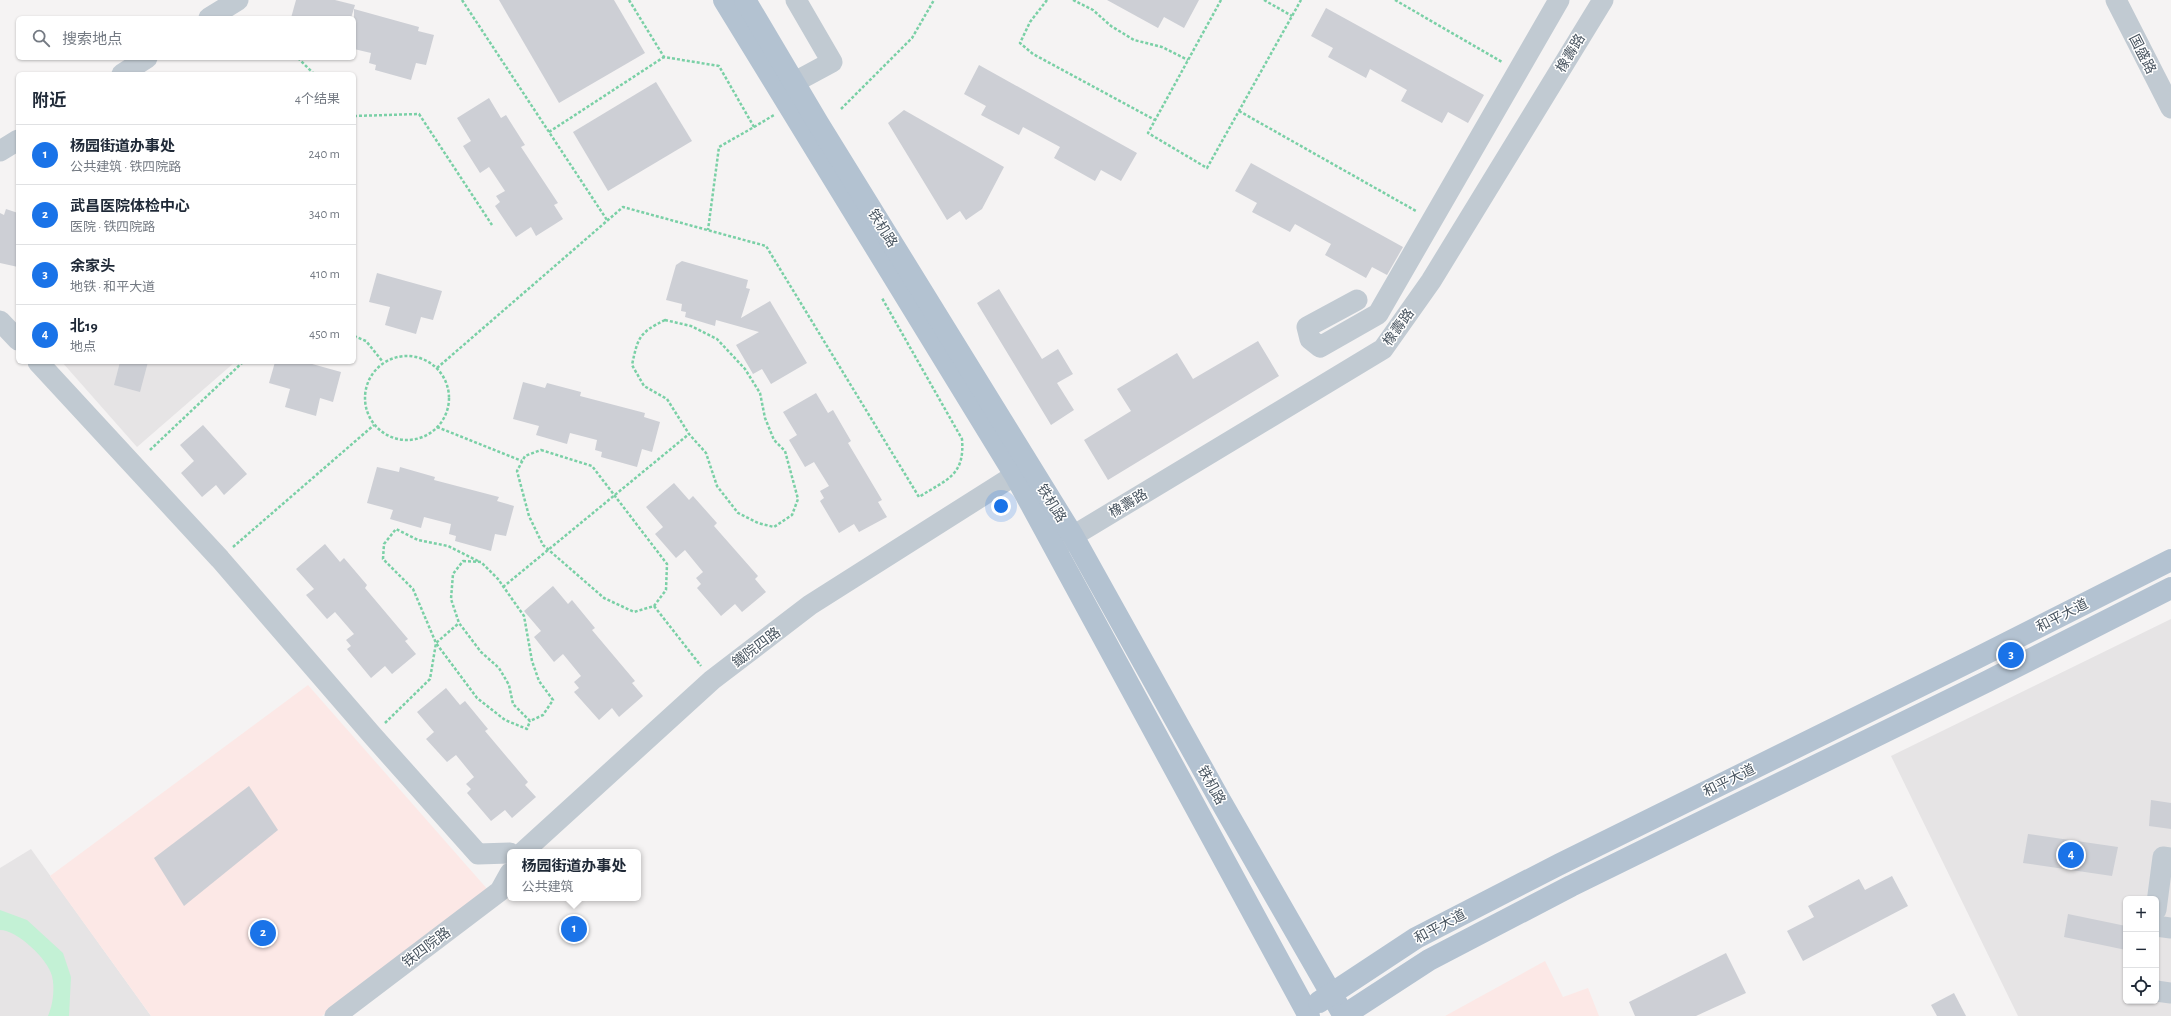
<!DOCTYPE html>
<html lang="zh">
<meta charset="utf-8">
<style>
:root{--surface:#fff;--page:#f2f2f3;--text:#1f2937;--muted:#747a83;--line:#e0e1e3;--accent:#1a73e8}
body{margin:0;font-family:"Alegreya Sans","Noto Sans SC",sans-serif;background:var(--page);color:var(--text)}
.controls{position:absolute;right:12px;bottom:12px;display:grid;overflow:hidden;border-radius:6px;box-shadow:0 1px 3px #0004}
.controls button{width:36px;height:36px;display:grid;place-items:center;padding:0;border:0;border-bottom:1px solid var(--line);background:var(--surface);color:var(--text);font:20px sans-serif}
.you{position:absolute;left:1001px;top:506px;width:14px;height:14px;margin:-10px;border:3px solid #fff;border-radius:50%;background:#1a73e8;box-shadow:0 0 0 6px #1a73e833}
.badge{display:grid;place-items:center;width:26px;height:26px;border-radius:50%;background:var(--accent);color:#fff;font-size:13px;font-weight:700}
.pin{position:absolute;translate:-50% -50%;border:2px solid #fff;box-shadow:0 1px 4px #0006}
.popup{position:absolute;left:507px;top:849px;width:134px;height:52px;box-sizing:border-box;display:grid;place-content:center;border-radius:6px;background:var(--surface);filter:drop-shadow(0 1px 3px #0005);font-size:13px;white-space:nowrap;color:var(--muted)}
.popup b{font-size:15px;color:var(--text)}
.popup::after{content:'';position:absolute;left:50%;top:100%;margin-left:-8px;border:8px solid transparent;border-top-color:var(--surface)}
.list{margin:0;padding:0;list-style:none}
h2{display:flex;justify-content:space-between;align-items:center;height:52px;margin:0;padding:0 16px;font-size:17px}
h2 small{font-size:13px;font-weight:400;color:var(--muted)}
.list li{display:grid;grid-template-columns:26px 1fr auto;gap:12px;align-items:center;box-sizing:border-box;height:60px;padding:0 16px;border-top:1px solid var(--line)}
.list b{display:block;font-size:15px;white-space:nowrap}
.list p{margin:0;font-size:13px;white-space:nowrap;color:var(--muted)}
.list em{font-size:13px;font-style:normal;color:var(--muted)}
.icon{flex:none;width:22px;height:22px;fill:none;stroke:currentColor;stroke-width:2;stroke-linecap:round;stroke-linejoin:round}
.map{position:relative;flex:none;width:2171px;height:1016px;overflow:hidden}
.search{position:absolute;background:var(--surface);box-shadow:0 1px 3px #0004;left:16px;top:16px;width:340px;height:44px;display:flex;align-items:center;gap:10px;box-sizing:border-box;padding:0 14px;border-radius:6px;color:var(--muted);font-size:15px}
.panel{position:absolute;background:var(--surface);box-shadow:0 1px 3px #0004;left:16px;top:72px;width:340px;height:292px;border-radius:6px}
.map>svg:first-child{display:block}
</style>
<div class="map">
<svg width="2171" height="1016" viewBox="0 0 2171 1016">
<rect width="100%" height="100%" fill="#f5f3f3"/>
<g fill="#e6e4e5" fill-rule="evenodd">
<path d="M62 362H235L137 447Z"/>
<path d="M2171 619V1016H2018L1891 756ZM2126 899H2156V1001H2126Z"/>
<path d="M31 849 151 1016H0V868Z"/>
</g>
<g fill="#fce8e6">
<path d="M308 685 489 891 322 1016H151L50 876Z"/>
<path d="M1545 961 1563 997 1588 988 1599 1016H1445Z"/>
</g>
<path fill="#c3f1d5" d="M0 910 27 920 63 953 71 977 69 1016H48C53 1005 55 988 52 976 48 959 17 930 0 930Z"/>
<g fill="#cdcfd5">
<path d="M296 0H335L355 5 351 18H291Z"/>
<path d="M499 0H614L645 53 559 103Z"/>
<path d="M1107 0H1199L1184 28 1164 17 1158 28Z"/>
<path d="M1326 8 1484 95 1468 123 1448 112 1442 123 1401 101 1407 90 1370 69 1366 78 1328 57 1333 48 1311 36Z"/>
<path d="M354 9 419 27 418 31 434 35 426 65 416 63 411 80 375 70 376 65 369 63 371 53 354 49Z"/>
<path d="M979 65 1137 153 1121 181 1101 170 1095 181 1054 158 1060 147 1023 127 1019 135 981 115 986 106 964 94Z"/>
<path d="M656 82 692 141 608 191 573 132Z"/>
<path d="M489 98 501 118 506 115 525 145 521 147 558 203 554 205 563 219 536 236 531 227 516 237 495 206 500 202 496 196 505 191 489 167 480 173 463 146 471 141 457 118Z"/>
<path d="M904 110 1004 167 982 209 966 220 960 211 947 220 888 123Z"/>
<path d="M1251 163 1403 247 1387 275 1372 267 1366 278 1325 255 1331 244 1295 224 1290 232 1252 212 1257 203 1235 191Z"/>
<path d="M6 209 18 213V267L0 263V213L4 215Z"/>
<path d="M682 261 748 280 746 288 750 289 741 318 770 301 807 363 771 384 762 369 753 374 736 345 759 332 716 320 715 326 685 317 686 312 681 311 682 304 666 300 676 265Z"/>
<path d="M377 273 442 291 433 320 421 317 416 334 385 325 390 307 369 302Z"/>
<path d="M999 289 1042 359 1058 349 1073 374 1057 383 1074 410 1051 425 977 303Z"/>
<path d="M1258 341 1279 376 1108 480 1084 440 1131 411 1117 389 1177 353 1193 379Z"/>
<path d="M120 362H148L140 392 114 385Z"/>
<path d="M275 362H305L341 372 333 402 320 398 316 416 285 407 290 389 269 383Z"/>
<path d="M523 382 545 388 547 383 581 392 580 396 645 413 644 417 660 422 652 452 642 449 637 467 601 457 602 452 595 450 597 440 570 433 567 444 536 435 539 426 513 419Z"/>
<path d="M816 393 828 413 833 410 851 441 848 443 882 500 878 502 887 517 859 532 854 524 839 533 820 501 824 498 820 491 829 486 814 462 805 467 789 440 797 435 783 412Z"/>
<path d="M203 425 247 474 224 495 216 485 202 497 181 473 194 461 180 445Z"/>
<path d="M377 467 399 472 400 467 435 477 434 480 499 497 497 501 514 506 506 536 495 534 491 551 455 541 456 536 449 534 451 524 424 517 421 528 390 519 393 510 367 503Z"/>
<path d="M674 483 689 500 693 496 717 523 714 526 758 576 755 579 766 592 742 612 735 604 721 616 697 588 701 584 696 578 703 572 685 550 676 558 655 534 663 527 646 507Z"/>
<path d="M325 544 340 562 344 558 367 585 365 588 408 639 405 641 416 654 392 674 385 666 371 678 347 649 351 646 346 640 354 634 335 612 327 619 306 595 314 589 296 569Z"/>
<path d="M553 586 568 604 572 600 595 628 592 630 635 681 632 683 643 696 619 717 612 708 599 720 574 692 579 688 574 682 581 676 563 654 554 662 534 637 541 631 524 611Z"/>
<path d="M446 688 460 705 465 701 488 729 485 731 528 782 525 785 536 797 512 818 505 810 491 821 467 793 471 789 466 784 474 777 456 755 447 762 426 739 434 732 417 712Z"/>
<path d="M249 786 278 830 184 906 154 858Z"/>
<path d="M2151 800 2171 803V829L2149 826Z"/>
<path d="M2028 834 2118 847 2112 876 2023 863Z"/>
<path d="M1892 876 1908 906 1803 961 1787 931 1814 917 1808 906 1859 879 1865 890Z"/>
<path d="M2068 914 2126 926V950L2064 937Z"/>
<path d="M1726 953 1746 993 1696 1016H1635L1629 1002Z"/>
<path d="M1954 993 1966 1016H1937L1931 1005Z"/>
</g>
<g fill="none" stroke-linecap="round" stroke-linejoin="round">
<g stroke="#7ad0a6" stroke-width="2.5" stroke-dasharray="3 2" stroke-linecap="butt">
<path d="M462 0 607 220"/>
<path d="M629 0 664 57 719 66 754 127 719 147 708 230"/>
<path d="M1047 0 1030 22 1020 43 1033 54 1155 120"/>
<path d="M1073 0 1093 10 1111 26 1134 40 1162 47 1188 60"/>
<path d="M1221 0 1148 133 1207 168 1301 0"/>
<path d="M1264 0 1292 16"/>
<path d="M1395 0 1502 62"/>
<path d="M298 58 314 74"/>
<path d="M841 109 912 38 934 0"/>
<path d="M1239 111 1416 211"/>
<path d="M354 116 419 114 492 225"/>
<path d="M754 127 774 115"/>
<path d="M549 132 664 57"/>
<path d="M665 320 691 326 717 339 745 369 760 393 765 418 774 440 785 451 798 499 792 515 774 527 758 523 738 513 717 486 706 453 689 434 667 399 644 386 632 365C638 337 639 333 665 320Z"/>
<path d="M354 336 366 341 383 362"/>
<circle cx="407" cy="398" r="42"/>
<path d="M437 368 623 207 766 246 919 497C947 479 965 476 962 439L882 298"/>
<path d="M437 427 522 461"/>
<path d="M150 450 243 362"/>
<path d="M541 450 592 466 667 564 666 590 654 606 634 612 604 598 543 545 529 516 517 471 525 456Z"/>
<path d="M233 547 374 425"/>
<path d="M463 561 481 562 498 579 524 616 532 661 539 681 553 700 543 715 530 721 513 704 509 685 499 668 481 652 459 623 451 599 453 574Z"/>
<path d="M478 561 448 546 418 540 396 529 384 544 383 559 413 589 436 643 477 698 505 720 527 729 530 721"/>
<path d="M503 587 689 434"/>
<path d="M654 606 701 666"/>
<path d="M385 723 430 679 436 643 459 623"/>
</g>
<g stroke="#c1cad2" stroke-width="21">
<path d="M2116 0 2171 108"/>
<path d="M209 18 238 0"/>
<path d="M122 74 147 58"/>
<path d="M780 90 832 62 796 0"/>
<path d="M0 151 18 140"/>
<path d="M1357 300 1307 327 1310 339 1320 347 1378 314 1559 0"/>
<path d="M0 321 18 340"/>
<path d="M38 362 220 559 372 735 478 854 510 853"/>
<path d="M1058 545 1383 349 1431 281 1603 0"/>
<path d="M523 852 712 680 810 605 1015 475"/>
<path d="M2156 910 2163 857 2171 858"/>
<path d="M2156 926 2171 928"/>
<path d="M2156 991 2171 993"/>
<path d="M335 1016 500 891 510 873"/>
</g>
<g stroke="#b3c2d1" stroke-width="22">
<path d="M724 0 1015 475 1309 1016"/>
<path d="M745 0 818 123 1073 536 1220 800 1344 1016"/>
<path d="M1319 1002 1416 938 1560 864 1977 658 2171 560"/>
<path d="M1343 1016 1429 960 1571 886 1988 681 2171 588"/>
</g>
</g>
<g text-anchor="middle" stroke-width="3" stroke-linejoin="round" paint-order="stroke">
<g font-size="14" fill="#4a5661" stroke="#fff">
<text transform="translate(1570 53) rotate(-59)" y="5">橡壽路</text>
<text transform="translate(2143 54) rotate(63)" y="5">国盛路</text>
<text transform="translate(883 228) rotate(58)" y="5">铁机路</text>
<text transform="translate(1398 327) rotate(-54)" y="5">橡壽路</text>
<text transform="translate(1052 503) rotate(58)" y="5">铁机路</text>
<text transform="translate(1128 503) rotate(-31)" y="5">橡壽路</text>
<text transform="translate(2062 615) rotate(-27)" y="5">和平大道</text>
<text transform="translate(756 647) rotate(-37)" y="5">鐵院四路</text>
<text transform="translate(1729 780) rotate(-26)" y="5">和平大道</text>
<text transform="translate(1212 785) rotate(61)" y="5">铁机路</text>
<text transform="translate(1440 926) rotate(-28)" y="5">和平大道</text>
<text transform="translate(426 947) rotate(-37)" y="5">铁四院路</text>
</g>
</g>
</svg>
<div class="controls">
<button>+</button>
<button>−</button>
<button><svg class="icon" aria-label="locate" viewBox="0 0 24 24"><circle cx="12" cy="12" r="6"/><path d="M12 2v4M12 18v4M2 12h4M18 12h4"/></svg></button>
</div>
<div class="you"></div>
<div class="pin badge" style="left:574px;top:929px">1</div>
<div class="popup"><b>杨园街道办事处</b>公共建筑</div>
<div class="pin badge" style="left:263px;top:933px">2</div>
<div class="pin badge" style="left:2011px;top:655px">3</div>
<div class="pin badge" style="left:2071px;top:855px">4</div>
<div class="search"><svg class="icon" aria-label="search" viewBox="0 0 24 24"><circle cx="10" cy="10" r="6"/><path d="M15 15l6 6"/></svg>搜索地点</div>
<section class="panel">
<h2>附近<small>4个结果</small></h2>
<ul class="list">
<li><span class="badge">1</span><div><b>杨园街道办事处</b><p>公共建筑 · 铁四院路</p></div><em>240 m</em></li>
<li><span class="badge">2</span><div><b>武昌医院体检中心</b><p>医院 · 铁四院路</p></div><em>340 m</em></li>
<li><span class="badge">3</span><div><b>余家头</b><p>地铁 · 和平大道</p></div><em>410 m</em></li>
<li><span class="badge">4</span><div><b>北19</b><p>地点</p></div><em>450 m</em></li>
</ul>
</section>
</div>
